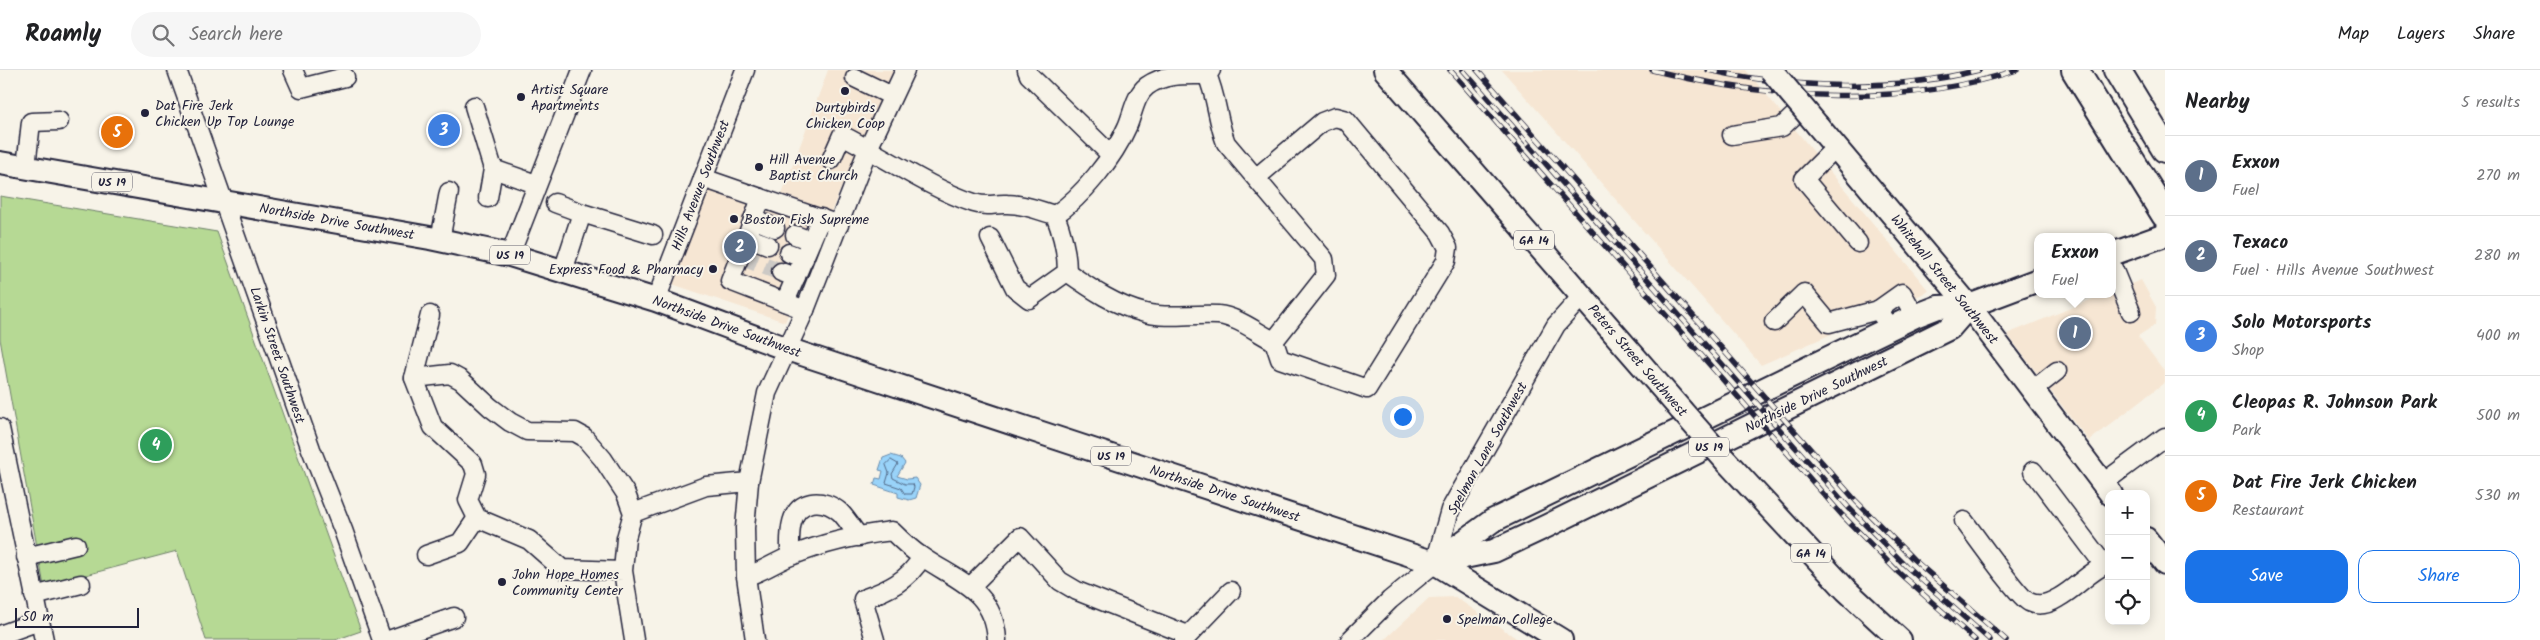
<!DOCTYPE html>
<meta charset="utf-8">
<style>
:root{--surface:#fff;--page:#f6f6f6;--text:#202124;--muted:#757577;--line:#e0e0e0;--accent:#1a73e8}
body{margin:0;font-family:Kalam,sans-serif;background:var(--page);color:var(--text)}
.controls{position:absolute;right:15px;bottom:15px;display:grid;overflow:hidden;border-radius:10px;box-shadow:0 2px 12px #0003}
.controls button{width:45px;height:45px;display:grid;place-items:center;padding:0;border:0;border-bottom:1px solid var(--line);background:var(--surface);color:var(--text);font:25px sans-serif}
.scale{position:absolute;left:15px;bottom:12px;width:124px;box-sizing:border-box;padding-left:5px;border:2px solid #22223b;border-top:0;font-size:14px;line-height:18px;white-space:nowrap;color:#22223b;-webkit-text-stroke:4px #f7f3e8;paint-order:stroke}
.you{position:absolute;left:1402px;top:346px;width:18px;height:18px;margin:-12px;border:4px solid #fff;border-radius:50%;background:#1a73e8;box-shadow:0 0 0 8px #1a73e833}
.badge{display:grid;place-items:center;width:32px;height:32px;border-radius:50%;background:var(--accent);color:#fff;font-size:16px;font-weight:700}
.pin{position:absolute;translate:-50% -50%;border:2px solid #fff;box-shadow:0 1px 5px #0006}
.popup{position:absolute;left:2034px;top:163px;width:82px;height:65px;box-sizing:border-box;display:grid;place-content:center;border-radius:10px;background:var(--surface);filter:drop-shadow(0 1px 4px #0005);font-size:16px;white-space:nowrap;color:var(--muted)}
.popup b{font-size:19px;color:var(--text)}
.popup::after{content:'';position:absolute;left:50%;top:100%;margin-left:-10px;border:10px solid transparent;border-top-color:var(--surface)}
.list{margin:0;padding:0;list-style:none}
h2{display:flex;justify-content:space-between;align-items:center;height:65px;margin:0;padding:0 20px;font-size:21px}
h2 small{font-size:16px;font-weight:400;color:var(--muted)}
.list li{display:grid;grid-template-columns:32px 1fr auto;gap:15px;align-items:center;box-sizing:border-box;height:80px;padding:0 20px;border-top:1px solid var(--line)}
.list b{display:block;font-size:19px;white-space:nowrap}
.list p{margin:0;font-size:16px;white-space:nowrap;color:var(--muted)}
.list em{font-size:16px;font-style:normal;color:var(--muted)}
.actions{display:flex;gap:10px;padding:15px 20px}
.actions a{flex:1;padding:11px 0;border:1px solid var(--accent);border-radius:15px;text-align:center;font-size:18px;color:var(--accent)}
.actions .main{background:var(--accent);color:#fff}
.icon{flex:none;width:28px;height:28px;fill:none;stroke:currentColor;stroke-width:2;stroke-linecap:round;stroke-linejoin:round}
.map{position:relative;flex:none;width:2165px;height:570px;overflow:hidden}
header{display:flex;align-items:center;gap:30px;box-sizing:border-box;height:70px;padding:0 25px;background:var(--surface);border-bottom:1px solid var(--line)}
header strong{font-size:24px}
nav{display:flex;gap:28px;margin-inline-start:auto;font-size:18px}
.search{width:350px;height:45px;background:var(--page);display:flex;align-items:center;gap:12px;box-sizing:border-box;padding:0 18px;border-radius:28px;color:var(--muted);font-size:19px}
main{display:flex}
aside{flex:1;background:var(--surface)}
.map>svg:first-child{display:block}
</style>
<header>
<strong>Roamly</strong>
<div class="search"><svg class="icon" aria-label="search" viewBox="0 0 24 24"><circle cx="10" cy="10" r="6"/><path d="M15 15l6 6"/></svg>Search here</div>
<nav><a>Map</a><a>Layers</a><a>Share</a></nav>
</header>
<main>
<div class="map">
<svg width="2165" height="570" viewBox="0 0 2165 570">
<rect width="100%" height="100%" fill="#f7f3e8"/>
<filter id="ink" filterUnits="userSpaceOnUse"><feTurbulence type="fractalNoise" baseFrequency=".02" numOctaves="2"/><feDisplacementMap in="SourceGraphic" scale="10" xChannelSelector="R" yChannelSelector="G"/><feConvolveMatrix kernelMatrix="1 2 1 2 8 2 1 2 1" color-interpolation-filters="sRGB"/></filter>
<g filter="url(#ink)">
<g fill="#f6e6d3">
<path d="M828 0H896L841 118 785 252 669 213 713 100 781 127Z"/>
<path d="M1502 0H1746L1929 221 1761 295Z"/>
<path d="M2141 210 2156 237 2155 255 2138 266 2165 302V312L2089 371 2007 264 2105 224H2112L2113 221Z"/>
<path d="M1455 527 1519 570H1384L1429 528Z"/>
</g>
<path fill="#b6d994" stroke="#6c7e68" d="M0 126 217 162 361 561 335 570H206L177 481 44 516 0 269Z"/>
<path fill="#99d3f9" stroke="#698cad" d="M891 385 901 388 905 393 897 406 907 409 915 408 920 415 916 428 909 430 898 427V423L874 415 876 408 881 409 883 401 879 400 883 388Z"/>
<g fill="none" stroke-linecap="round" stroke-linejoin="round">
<path stroke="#526987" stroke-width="1" d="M891 390 898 394 892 404 893 408 905 414H913L914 417 912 424H905L901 418 886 413 889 403 886 395Z"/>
<path stroke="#ccc9c5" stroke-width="18" stroke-dasharray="18 9" stroke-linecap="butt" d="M740 186 781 202"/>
<g stroke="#22223b" stroke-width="21">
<g id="minor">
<path d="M177 0 311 379 343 460 382 570"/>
<path d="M293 0 301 18 345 7"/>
<path d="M1027 0 1029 5 1111 85"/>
<path d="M1207 5C1217 27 1217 50 1226 73L1324 189 1326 205 1274 271"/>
<path d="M855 8 892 26"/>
<path d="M474 36 493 99 488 128"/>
<path d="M1732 65 1782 57 1803 37"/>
<path d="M1836 77 1804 109 1858 173"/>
<path d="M831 90 842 65C883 86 931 119 974 133 990 138 993 133 1007 134 1024 134 1040 141 1055 145 1063 165 1067 181 1067 202L1029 229 1015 218 990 168"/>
<path d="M26 97 31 52 59 51"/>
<path d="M493 99 536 114"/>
<path d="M703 108 839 155"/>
<path d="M555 133 582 143"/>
<path d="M1055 145C1082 127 1114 87 1127 57 1133 44 1135 25 1147 16 1165 3 1186 5 1207 5L1211 0"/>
<path d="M753 149 775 158"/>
<path d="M795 165 811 171"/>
<path d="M747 167 768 175"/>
<path d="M746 169 761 128"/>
<path d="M440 170 449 122"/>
<path d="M789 183 804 189"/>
<path d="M510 185 582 0"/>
<path d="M739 188 730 211 805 240"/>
<path d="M2112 196 2131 242"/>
<path d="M563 201 582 143 653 165"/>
<path d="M781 202 796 207"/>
<path d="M1067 202C1091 219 1116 236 1145 243 1168 249 1194 243 1218 245 1238 247 1256 262 1274 271L1280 289 1367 319 1446 191 1448 178 1440 163 1346 50 1335 47 1322 52 1257 107"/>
<path d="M656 230 745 0"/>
<path d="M785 232 821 148"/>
<path d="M1878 240 1902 223 1915 246"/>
<path d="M1774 252 1804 223 1829 253 1878 240 1891 258"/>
<path d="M414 308 430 245"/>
<path d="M2033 320 2057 301"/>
<path d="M0 358 44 570"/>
<path d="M2033 401 2104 495"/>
<path d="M2103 413 2165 367"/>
<path d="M633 443 706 416 749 412"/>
<path d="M1964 451C1975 465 2018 527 2029 532 2039 537 2050 533 2058 528 2077 518 2089 501 2109 493"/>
<path d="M426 485 460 473 477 448"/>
<path d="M790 486C790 467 787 438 811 433 821 431 832 435 840 442 847 449 853 459 859 467"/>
<path d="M26 487 76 475"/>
<path d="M623 501 562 499 529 470 477 448 468 430 476 404 473 394 433 357 414 308 450 304 461 310 490 337 510 352 527 361 575 362 584 367 603 389 626 424 633 443 626 468 623 501 634 570"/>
<path d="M746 506C763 502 775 492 791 486 823 473 859 465 892 461 901 470 910 479 921 486 955 510 994 519 997 570"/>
<path d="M971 516 1020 467 1060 511 1077 521 1188 565"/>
<path d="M34 526 81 514"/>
<path d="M0 565 39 551"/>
<path d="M389 570 454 547"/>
<path d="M755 570 746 506 745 458 749 412 767 323 805 240 868 79 905 0"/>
<path d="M875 570 863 529C888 520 908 511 922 487"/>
<path d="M1184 570 1231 521"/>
<path d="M1350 570 1390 530 1435 493 1450 440 1556 255 1583 225"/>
</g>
</g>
<g stroke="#22223b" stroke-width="26">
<g id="major">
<path d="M1385 0 1681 340"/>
<path d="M1818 56 1969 236 2111 424"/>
<path d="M0 93 430 168 510 185 656 230 787 279 1435 493 1494 481 1547 456 1950 258 1969 236"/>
<path d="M2112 184 2165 165"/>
<path d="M1726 391 1846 520 1900 570"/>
<path d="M2146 469 2165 493"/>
<path d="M1440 489 1492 451 1915 246 1938 237 1969 236 2038 210"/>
<path d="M1435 493 1561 570"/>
</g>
</g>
<g stroke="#22223b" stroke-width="30">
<g id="highway">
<path d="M2075 0 2165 145"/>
<path d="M2117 0 2165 79"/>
</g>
</g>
<use href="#minor" stroke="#f7f3e8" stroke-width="18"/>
<use href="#major" stroke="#f7f3e8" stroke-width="22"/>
<use href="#highway" stroke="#f7f3e8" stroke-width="26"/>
<g stroke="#22223b" stroke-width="5.5">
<g id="rail">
<path d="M1450 0 1842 445 1899 503 1975 570"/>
<path d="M1463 0 1849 438 1906 496 1990 570"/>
<path d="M1477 0 1856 431 1913 489 2006 570"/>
<path d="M1652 0C1770 30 1901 38 2017 0"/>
<path d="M1708 0C1796 19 1891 22 1979 0"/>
</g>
</g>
<use href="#rail" stroke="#f7f3e8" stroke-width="4" stroke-dasharray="11" stroke-linecap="butt"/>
<g stroke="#22223b" stroke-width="26" stroke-linecap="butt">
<g id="major-bridge">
<path d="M1771 0 1818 56"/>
<path d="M1681 340 1726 391"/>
</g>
</g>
<use href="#major-bridge" stroke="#f7f3e8" stroke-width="22"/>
</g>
</g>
<g fill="#22223b" stroke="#f7f3e8" stroke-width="2">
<circle cx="845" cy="21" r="5"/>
<circle cx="521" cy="27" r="5"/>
<circle cx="145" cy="43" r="5"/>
<circle cx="759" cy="97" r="5"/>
<circle cx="734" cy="149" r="5"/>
<circle cx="713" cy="199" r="5"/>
<circle cx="502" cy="512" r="5"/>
<circle cx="1447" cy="549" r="5"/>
</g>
<g text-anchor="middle" stroke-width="4" stroke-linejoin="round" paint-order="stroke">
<g fill="#f7f3e8" stroke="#62616f" stroke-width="1">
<rect x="92" y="102.5" width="40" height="19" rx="4"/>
<rect x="1514" y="160.5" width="40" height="19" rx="4"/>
<rect x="490" y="175.5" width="40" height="19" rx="4"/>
<rect x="1689" y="367.5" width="40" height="19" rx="4"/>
<rect x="1091" y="376.5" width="40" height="19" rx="4"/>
<rect x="1791" y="473.5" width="40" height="19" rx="4"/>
</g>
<g font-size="12" font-weight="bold" fill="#22223b">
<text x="112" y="116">US 19</text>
<text x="1534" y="174">GA 14</text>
<text x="510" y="189">US 19</text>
<text x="1709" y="381">US 19</text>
<text x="1111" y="390">US 19</text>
<text x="1811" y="487">GA 14</text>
</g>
<g font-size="14" fill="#22223b" stroke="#f7f3e8" text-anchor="start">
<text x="531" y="24">Artist Square<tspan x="531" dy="16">Apartments</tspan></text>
<text x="155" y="40">Dat Fire Jerk<tspan x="155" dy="16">Chicken Up Top Lounge</tspan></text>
<text x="845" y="42" text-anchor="middle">Durtybirds<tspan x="845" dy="16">Chicken Coop</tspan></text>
<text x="769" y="94">Hill Avenue<tspan x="769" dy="16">Baptist Church</tspan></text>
<text x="744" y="154">Boston Fish Supreme</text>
<text x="703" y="204" text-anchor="end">Express Food &amp; Pharmacy</text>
<text x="512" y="509">John Hope Homes<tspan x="512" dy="16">Community Center</tspan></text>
<text x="1457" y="554">Spelman College</text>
</g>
<g font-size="14" fill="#22223b" stroke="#f7f3e8">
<text transform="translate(700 115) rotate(-69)" y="5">Hills Avenue Southwest</text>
<text transform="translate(337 151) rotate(10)" y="5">Northside Drive Southwest</text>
<text transform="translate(1945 209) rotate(51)" y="5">Whitehall Street Southwest</text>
<text transform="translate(727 256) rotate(20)" y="5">Northside Drive Southwest</text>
<text transform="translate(278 285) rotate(71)" y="5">Larkin Street Southwest</text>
<text transform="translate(1638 290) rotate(49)" y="5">Peters Street Southwest</text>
<text transform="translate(1816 324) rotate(-26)" y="5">Northside Drive Southwest</text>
<text transform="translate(1487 378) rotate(-61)" y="5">Spelman Lane Southwest</text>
<text transform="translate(1225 423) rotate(18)" y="5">Northside Drive Southwest</text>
</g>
</g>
</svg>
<div class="controls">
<button>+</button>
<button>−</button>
<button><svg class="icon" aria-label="locate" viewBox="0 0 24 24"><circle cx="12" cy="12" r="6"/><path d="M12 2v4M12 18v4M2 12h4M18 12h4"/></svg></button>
</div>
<div class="scale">50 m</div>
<div class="you"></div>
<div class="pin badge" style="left:2075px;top:263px;background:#5c6f8a">1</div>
<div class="popup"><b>Exxon</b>Fuel</div>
<div class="pin badge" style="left:740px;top:177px;background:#5c6f8a">2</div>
<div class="pin badge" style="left:444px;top:60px;background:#3f7fe0">3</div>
<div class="pin badge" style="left:156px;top:375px;background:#2e9e5b">4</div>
<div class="pin badge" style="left:117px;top:62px;background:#e8710a">5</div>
</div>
<aside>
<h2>Nearby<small>5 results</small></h2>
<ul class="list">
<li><span class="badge" style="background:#5c6f8a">1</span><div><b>Exxon</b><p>Fuel</p></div><em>270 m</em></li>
<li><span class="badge" style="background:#5c6f8a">2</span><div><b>Texaco</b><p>Fuel · Hills Avenue Southwest</p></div><em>280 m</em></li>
<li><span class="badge" style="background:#3f7fe0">3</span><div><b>Solo Motorsports</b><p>Shop</p></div><em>400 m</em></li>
<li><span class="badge" style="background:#2e9e5b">4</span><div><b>Cleopas R. Johnson Park</b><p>Park</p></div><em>500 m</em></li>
<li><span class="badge" style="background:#e8710a">5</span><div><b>Dat Fire Jerk Chicken</b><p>Restaurant</p></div><em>530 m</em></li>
</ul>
<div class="actions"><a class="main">Save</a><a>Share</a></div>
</aside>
</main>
